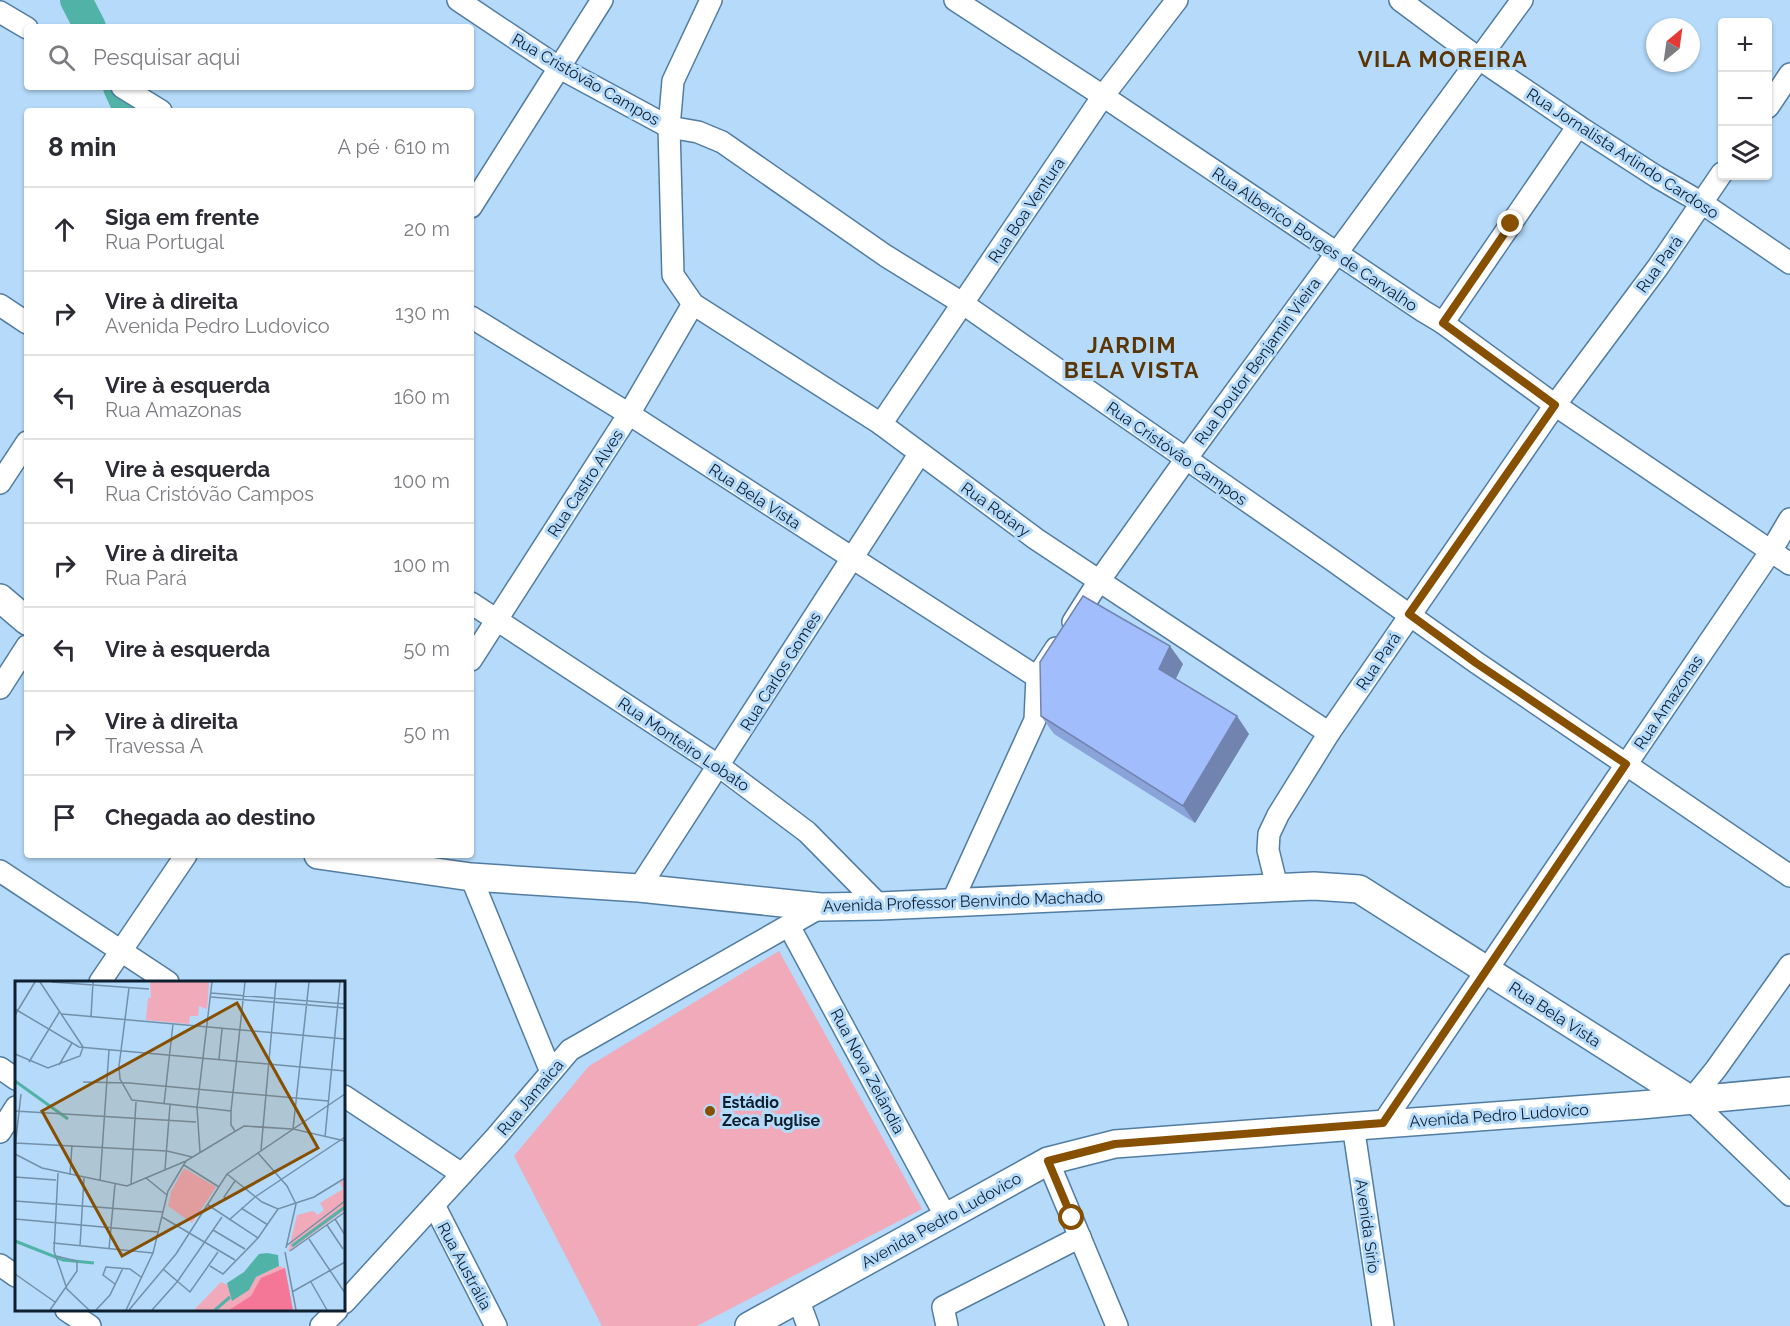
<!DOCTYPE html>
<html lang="pt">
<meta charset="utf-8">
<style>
:root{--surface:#fff;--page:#f2f2f3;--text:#2b2b33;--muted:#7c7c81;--line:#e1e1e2}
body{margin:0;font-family:Raleway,sans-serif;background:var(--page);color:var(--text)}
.controls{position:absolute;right:18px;top:18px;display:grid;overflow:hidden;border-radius:6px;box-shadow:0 2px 4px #0004}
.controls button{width:54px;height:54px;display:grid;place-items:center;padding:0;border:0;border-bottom:2px solid var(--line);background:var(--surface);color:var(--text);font:30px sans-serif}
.compass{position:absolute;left:1646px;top:18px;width:54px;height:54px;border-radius:50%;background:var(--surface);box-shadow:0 2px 4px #0004;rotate:29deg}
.stop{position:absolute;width:18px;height:18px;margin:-14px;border:4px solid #875000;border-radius:50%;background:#fff}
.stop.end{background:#875000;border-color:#fff;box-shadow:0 2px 6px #0008}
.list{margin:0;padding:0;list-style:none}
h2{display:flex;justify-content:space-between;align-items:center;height:78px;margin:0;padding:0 24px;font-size:26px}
h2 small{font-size:20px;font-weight:400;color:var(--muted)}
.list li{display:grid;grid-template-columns:39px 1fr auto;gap:18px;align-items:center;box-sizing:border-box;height:84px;padding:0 24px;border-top:2px solid var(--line)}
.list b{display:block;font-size:22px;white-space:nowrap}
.list p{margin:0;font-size:20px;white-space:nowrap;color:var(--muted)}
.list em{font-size:20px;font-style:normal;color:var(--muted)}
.icon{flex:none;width:33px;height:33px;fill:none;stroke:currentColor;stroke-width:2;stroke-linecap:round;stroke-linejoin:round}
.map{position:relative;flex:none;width:1790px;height:1326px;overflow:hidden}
.search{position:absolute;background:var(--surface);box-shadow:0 2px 4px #0004;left:24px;top:24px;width:450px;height:66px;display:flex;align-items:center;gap:15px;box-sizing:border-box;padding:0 21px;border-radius:6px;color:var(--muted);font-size:22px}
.panel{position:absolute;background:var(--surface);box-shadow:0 2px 4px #0004;left:24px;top:108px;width:450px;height:750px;border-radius:6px}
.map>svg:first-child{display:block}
</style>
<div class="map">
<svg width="1790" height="1326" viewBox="0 0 1790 1326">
<rect width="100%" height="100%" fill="#b5dafa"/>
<path fill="#f1aab9" d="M779 951 922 1209 697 1326H602L514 1156 589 1066Z"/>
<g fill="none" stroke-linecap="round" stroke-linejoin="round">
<g stroke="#51b3a8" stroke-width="32">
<path d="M76 0 90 27"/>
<path d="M119 87 130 111"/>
</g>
<g stroke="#527da2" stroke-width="24">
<g id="minor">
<path d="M458 0 558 67 669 127 698 132 722 142 886 256 962 303 1332 560 1477 663 1790 876"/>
<path d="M711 0 673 81 669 127 673 275 693 304 881 424 1036 539 1329 733"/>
<path d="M955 0 1103 96 1423 311 1443 323 1555 405 1790 564"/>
<path d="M1400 0 1478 58 1578 126 1657 177 1702 203 1790 263"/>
<path d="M0 12 27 28"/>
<path d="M122 87 161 111"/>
<path d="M1768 107 1790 74"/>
<path d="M471 207 602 0"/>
<path d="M0 305 27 323"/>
<path d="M471 317 629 414 1037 677"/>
<path d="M1443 323 1578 126"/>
<path d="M881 424 1103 96 1177 0"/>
<path d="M0 483 27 442"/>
<path d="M471 603 719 766 807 832 880 906"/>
<path d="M1073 622 1099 581 1186 459 1522 0"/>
<path d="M471 660 629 414 693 304"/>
<path d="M0 688 27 646"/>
<path d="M0 871 168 982"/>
<path d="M471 877 551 1072"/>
<path d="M1277 887 1268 850 1269 834 1278 815 1329 733 1555 405 1658 267 1722 173"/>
<path d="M639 888 920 453"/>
<path d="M952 902 1035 720 1037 677 1056 648"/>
<path d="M789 926 946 1217"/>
<path d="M1790 965 1716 1069 1691 1100 1790 1195"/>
<path d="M100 982 186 855"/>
<path d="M0 1068 16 1079"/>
<path d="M344 1096 462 1174"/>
<path d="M1383 1123 1771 551 1790 519"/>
<path d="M1353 1125 1383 1326"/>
<path d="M0 1132 16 1107"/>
<path d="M1048 1161 1117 1326"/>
<path d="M434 1205 496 1326"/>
<path d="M0 1265 16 1276"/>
<path d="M798 1299 808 1326"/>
<path d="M344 1303 496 1137 570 1050 821 907"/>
<path d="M66 1310 90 1326"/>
<path d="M321 1326 337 1310"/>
<path d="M947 1326 943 1307 1080 1237"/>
</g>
</g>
<g stroke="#527da2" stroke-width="30">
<g id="major">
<path d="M0 598 27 621"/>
<path d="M318 855 471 877 639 888 821 907 880 906 1314 886 1359 889 1691 1100"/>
<path d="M749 1326 1048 1161 1115 1144 1641 1105 1790 1091"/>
</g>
</g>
<use href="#minor" stroke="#fff" stroke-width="21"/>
<use href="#major" stroke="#fff" stroke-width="27"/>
</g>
<path fill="#8aa3d8" d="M1183 664 1175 679 1249 734 1195 823 1054 734 1041 716Z"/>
<g fill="#7184b0">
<path d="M1170 646 1183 664 1172 687 1159 669Z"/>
<path d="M1237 716 1249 734 1195 823 1183 806Z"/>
</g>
<path fill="#a1bdfb" stroke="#7184b0" stroke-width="1.5" d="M1083 596 1170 646 1159 669 1237 716 1183 806 1041 716 1040 662Z"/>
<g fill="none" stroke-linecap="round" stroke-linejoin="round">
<path stroke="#875000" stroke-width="8" d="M1072 1218 1048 1161 1115 1144 1383 1123 1626 764 1476 663 1409 614 1555 405 1443 323 1511 224"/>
</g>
<circle fill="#875000" stroke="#b5dafa" stroke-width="2" cx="710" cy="1111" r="6"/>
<g text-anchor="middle" stroke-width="6" stroke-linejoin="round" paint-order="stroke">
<g font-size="16" fill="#0e202f" stroke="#b5dafa">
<text transform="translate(586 79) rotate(30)" y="6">Rua Cristóvão Campos</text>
<text transform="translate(1623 153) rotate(33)" y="6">Rua Jornalista Arlindo Cardoso</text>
<text transform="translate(1026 210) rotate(-56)" y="6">Rua Boa Ventura</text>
<text transform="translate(1315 239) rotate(34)" y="6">Rua Alberico Borges de Carvalho</text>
<text transform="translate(1659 264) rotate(-54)" y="6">Rua Pará</text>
<text transform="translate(1257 361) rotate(-54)" y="6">Rua Doutor Benjamin Vieira</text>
<text transform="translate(1177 453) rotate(35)" y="6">Rua Cristóvão Campos</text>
<text transform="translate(585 483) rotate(-57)" y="6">Rua Castro Alves</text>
<text transform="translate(755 496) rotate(33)" y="6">Rua Bela Vista</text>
<text transform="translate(996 509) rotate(36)" y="6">Rua Rotary</text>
<text transform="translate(1378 661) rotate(-56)" y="6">Rua Pará</text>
<text transform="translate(780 671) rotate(-58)" y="6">Rua Carlos Gomes</text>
<text transform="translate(1668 702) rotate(-56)" y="6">Rua Amazonas</text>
<text transform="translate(684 744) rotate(34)" y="6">Rua Monteiro Lobato</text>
<text transform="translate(963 901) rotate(-2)" y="6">Avenida Professor Benvindo Machado</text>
<text transform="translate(1555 1014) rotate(33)" y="6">Rua Bela Vista</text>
<text transform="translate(868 1071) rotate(62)" y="6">Rua Nova Zelândia</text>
<text transform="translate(530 1097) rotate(-50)" y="6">Rua Jamaica</text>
<text transform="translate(1499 1115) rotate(-4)" y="6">Avenida Pedro Ludovico</text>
<text transform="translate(941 1220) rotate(-29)" y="6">Avenida Pedro Ludovico</text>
<text transform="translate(1368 1226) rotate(82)" y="6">Avenida Sírio</text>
<text transform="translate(465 1266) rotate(62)" y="6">Rua Austrália</text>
</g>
<g font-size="16" font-weight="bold" fill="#0e202f" stroke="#b5dafa" text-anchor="start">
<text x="722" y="1108">Estádio<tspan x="722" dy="18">Zeca Puglise</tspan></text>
</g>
<g font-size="22" font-weight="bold" letter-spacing="1.5" fill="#5b3503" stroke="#b5dafa">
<text x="1443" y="67">VILA MOREIRA</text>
<text x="1132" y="353">JARDIM<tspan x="1132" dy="25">BELA VISTA</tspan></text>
</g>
</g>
<g transform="translate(15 981)">
<rect width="330" height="330" fill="#b5dafa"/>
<path d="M169 187 201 206 177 242 153 225 156 211ZM330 198V229L273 271 282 234 298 230 303 234 309 229 305 222 328 208 325 202ZM264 285 270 287 278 329H179L206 301 230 312 241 296Z" fill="#f1aab9"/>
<path d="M270 287 278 329H214L236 315 246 297Z" fill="#f57798"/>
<path d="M135 1H194L192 28 184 25 183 35H175L174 43 131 39 133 17H136Z" fill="#f1aab9"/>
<path d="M252 272 263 274 264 285 241 296 234 309 217 320 212 302 229 291 244 273Z" fill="#51b3a8"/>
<path fill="none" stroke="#51b3a8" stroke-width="3" d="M0 100 53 138M0 260 48 279 79 282M277 265 330 226M200 329 215 316"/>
<path fill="none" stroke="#7290a9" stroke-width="1.5" d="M25 1 68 66M37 1 134 8M294 1 278 148 330 160M114 7 104 85 105 98 117 119 216 130M196 12 330 23M196 16 330 27M0 28 64 66 330 90M47 33 330 58M0 34 20 1M76 36 78 1M0 73 33 87 65 75 68 66M204 78 207 48M14 81 45 30M44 84 57 62M68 101 114 102 313 120M149 123 158 43M0 130 181 141M220 150 216 144V130L230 1M310 156 325 1M0 162 152 170 177 176M0 167 6 113M246 169 261 1M185 171 182 127 197 1M243 172 272 205 281 223 271 267M0 173 27 187 112 205 171 180 229 145 277 148M169 184 204 206M150 188 155 124M43 192 39 270 52 308 74 329M212 193 247 221 263 228 299 216 330 197M55 194 57 164M0 196 41 199M131 197 152 214M85 200 94 69M116 204 121 121M211 219 209 216 220 200M0 220 148 231M193 224 243 257M226 227 253 244M147 236 220 279M0 238 143 251M320 238 330 254M214 239 240 216 330 156M312 244 328 268M198 249 230 268M294 258 330 312M38 262 138 272M65 265 69 197M271 265 330 220M94 268 100 203M275 270 330 231M270 271 281 329M195 285 208 293 243 257 263 228M148 288 175 311 203 271M0 293 40 321M296 301 312 329M100 303 88 294 91 286 115 288 126 296M277 311 330 281M35 329 62 290V280L41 275M81 329 95 314 108 287M111 329 138 272 153 210 171 180M114 329 161 273 212 193 330 113M137 329 162 301 207 236"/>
<path fill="#875000" fill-opacity="0.15" stroke="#875000" stroke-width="3" d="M222 22 303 167 107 275 27 130Z"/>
<rect width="330" height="330" fill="none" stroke="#0e202f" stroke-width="3"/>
</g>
</svg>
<div class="controls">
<button>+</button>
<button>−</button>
<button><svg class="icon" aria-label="layers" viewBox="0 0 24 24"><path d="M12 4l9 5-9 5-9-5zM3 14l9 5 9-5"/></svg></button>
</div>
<svg class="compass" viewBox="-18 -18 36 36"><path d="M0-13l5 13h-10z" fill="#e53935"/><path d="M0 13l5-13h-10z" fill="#7c7c81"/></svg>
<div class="stop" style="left:1072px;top:1218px"></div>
<div class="stop end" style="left:1511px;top:224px"></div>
<div class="search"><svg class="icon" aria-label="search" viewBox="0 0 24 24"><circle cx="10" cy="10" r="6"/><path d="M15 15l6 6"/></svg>Pesquisar aqui</div>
<section class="panel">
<h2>8 min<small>A pé · 610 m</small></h2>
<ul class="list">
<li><svg class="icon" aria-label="ahead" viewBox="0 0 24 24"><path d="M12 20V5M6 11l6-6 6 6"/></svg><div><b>Siga em frente</b><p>Rua Portugal</p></div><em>20 m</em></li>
<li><svg class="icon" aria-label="right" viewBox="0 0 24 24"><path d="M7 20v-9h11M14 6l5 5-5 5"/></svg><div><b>Vire à direita</b><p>Avenida Pedro Ludovico</p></div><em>130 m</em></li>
<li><svg class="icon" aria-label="left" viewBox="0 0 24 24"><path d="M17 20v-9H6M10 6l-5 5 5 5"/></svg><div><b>Vire à esquerda</b><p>Rua Amazonas</p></div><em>160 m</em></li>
<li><svg class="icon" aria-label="left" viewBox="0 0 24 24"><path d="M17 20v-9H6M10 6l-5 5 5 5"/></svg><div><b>Vire à esquerda</b><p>Rua Cristóvão Campos</p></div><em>100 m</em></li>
<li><svg class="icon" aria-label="right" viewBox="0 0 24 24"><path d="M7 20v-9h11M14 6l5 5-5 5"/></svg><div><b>Vire à direita</b><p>Rua Pará</p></div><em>100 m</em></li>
<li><svg class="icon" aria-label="left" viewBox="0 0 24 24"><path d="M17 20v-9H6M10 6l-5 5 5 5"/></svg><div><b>Vire à esquerda</b></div><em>50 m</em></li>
<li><svg class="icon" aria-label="right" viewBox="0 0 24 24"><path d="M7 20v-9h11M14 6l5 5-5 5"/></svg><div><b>Vire à direita</b><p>Travessa A</p></div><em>50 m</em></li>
<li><svg class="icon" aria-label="arrive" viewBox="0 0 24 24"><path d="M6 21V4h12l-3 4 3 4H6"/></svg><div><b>Chegada ao destino</b></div></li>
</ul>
</section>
</div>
